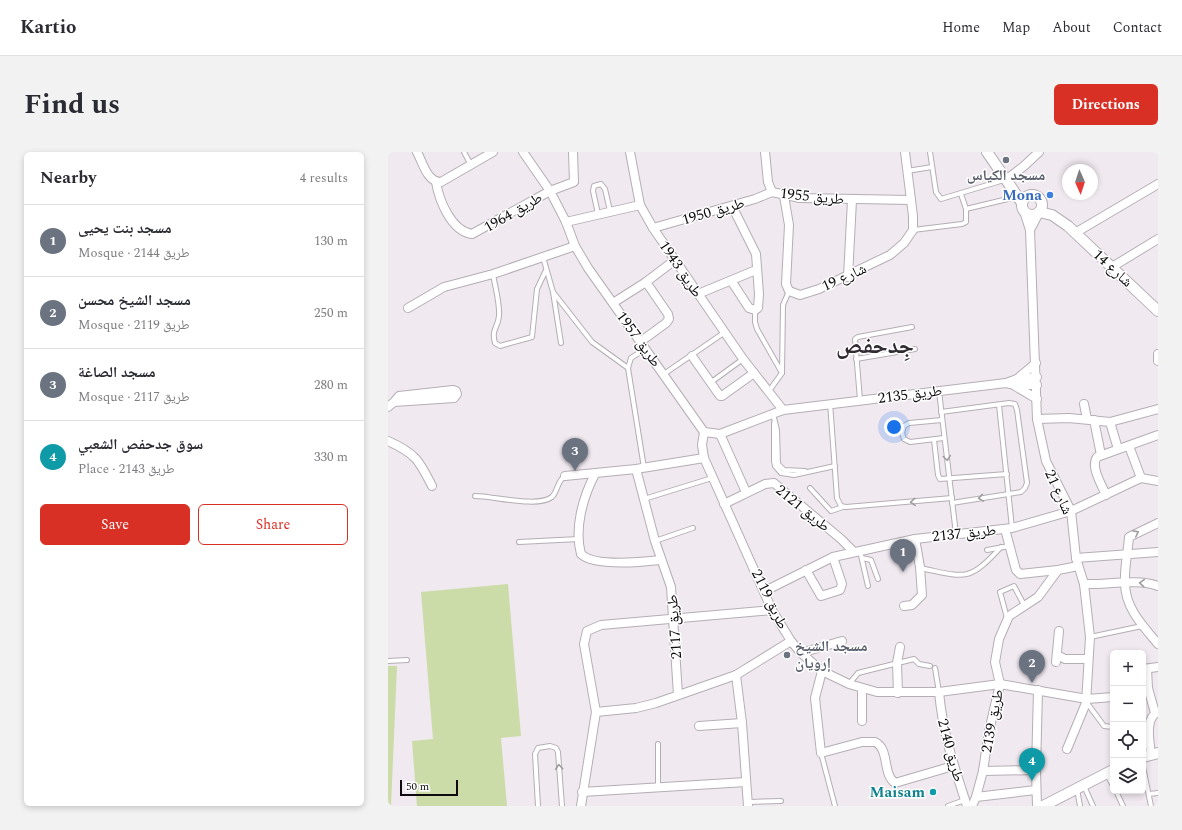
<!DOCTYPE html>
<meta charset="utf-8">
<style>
:root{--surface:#fff;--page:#f2f2f3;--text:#2b2b33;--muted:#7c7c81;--line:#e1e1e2;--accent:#d93025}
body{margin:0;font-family:Spectral,"Noto Naskh Arabic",serif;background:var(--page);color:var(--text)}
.controls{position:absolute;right:12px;bottom:12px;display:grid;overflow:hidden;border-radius:6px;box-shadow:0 2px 6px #0003}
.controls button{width:36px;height:36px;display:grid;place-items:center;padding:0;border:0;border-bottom:1px solid var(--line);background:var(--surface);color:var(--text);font:20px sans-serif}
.compass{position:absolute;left:674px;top:12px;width:36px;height:36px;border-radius:50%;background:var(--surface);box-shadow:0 2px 6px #0003;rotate:177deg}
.scale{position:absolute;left:12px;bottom:10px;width:58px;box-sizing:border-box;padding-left:4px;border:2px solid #0d0b0d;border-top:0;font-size:11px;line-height:14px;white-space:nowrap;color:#0d0b0d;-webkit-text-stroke:3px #fff;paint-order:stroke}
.you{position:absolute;left:506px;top:275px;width:14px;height:14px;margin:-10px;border:3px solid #fff;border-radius:50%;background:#1a73e8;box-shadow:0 0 0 6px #1a73e833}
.badge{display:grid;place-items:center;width:26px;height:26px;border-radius:50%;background:var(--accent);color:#fff;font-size:13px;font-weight:700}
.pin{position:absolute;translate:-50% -33px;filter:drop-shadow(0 1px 2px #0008)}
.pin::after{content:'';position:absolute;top:21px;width:14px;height:12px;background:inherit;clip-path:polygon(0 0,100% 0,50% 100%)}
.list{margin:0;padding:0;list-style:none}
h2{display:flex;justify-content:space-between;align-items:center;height:52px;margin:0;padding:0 16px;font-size:17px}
h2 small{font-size:13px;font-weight:400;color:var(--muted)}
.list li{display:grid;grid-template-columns:26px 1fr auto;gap:12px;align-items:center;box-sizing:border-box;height:72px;padding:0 16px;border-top:1px solid var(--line)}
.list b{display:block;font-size:15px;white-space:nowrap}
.list p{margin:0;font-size:13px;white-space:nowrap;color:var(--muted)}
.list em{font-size:13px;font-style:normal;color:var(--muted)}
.actions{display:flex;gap:8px;padding:12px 16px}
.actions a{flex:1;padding:9px 0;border:1px solid var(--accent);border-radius:6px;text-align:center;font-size:14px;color:var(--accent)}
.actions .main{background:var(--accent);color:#fff}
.icon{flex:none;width:22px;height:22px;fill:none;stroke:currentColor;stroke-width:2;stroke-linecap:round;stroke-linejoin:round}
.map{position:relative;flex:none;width:770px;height:654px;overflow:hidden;border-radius:6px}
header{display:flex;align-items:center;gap:24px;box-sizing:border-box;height:56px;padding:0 20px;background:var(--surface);border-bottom:1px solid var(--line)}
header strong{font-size:19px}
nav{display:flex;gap:22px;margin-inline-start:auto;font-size:14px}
.intro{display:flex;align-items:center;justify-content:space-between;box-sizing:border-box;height:96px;padding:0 24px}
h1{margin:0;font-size:28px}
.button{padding:10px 18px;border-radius:6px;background:var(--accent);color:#fff;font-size:14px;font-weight:700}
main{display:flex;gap:24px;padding:0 24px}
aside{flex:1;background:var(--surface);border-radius:6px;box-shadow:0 2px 6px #0003}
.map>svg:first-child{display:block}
</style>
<header>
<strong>Kartio</strong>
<nav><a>Home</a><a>Map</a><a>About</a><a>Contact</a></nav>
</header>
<div class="intro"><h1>Find us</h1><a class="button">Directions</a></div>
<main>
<aside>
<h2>Nearby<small>4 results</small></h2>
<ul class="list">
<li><span class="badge" style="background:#6b7280">1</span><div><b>مسجد بنت يحيى</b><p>Mosque · طريق 2144</p></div><em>130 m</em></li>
<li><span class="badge" style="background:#6b7280">2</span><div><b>مسجد الشيخ محسن</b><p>Mosque · طريق 2119</p></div><em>250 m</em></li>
<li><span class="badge" style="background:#6b7280">3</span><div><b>مسجد الصاغة</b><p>Mosque · طريق 2117</p></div><em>280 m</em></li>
<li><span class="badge" style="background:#0f9aa8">4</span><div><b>سوق جدحفص الشعبي</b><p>Place · طريق 2143</p></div><em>330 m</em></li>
</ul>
<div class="actions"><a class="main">Save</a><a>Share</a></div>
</aside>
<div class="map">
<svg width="770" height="654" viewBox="0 0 770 654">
<rect width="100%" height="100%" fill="#f0e9f0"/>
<g fill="#cbdca8">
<path d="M120 432 133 584 113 586 119 654H29L24 589 45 587 33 440Z"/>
<path d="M0 514H9L3 654H0Z"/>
</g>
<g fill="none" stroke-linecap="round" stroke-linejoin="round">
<g stroke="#b5aeb5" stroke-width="6">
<g id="service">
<path d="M76 0 83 13"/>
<path d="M542 0 548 40 553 47 616 28"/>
<path d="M519 19 544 15"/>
<path d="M578 57 628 45"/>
<path d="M210 62 205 39 206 34 213 32 217 37 222 59"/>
<path d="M525 78 574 72 578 70V57L573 42"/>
<path d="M155 105 165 140 173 191"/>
<path d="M105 122C107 135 112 151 111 164 110 176 103 177 107 191L112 194 144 185 149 137 158 118"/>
<path d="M165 140 204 190 240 216"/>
<path d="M367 158V170L369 177 394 221"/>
<path d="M468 207 527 197"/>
<path d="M276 222 337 180"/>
<path d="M322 231 355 207"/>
<path d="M381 239 394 221 395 153 401 139"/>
<path d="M551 239 568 382"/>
<path d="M472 248 467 187 470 185 524 175"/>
<path d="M442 251 449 346 453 354 458 355 564 346"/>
<path d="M611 253 624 376"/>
<path d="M553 260 621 251 627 252 629 258 639 331 637 336 633 340 564 351"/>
<path d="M385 262 389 278 390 312 396 318 417 319"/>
<path d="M554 268 521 271 516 274 514 281 516 287 522 290 556 286"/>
<path d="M386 271V309L387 314 393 321 406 323 447 314"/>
<path d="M546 288 550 323 552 327 619 322"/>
<path d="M256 316 240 216 243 206 257 197"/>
<path d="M422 336 443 359 455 355"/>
<path d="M87 344C106 344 149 356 164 345 170 339 169 329 177 324"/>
<path d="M256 347 324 326"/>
<path d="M267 389 305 376"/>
<path d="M131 390 191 387"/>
<path d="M599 398 621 394"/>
<path d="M472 399 480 434"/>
<path d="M474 406 483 408 490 427"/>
<path d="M532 416C577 425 580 431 613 395"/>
<path d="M619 466 612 440 626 434 636 453"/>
<path d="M702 485 754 474"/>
<path d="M0 509 19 508"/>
<path d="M547 516 551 540"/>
<path d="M461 532 470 521 526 507 531 512 542 514"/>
<path d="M699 551 716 574 725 575"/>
<path d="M270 592V635"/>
<path d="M433 601 447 654"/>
<path d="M755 615 763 654"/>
<path d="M719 622 725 634"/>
<path d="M696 634 705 654"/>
<path d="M689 637 692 654"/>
<path d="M728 639 735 654"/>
<path d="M761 642 770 641"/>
<path d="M360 650 393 649"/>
<path d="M150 654 147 602 150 596 162 594 168 596 170 600 174 654"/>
<path d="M560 654 577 648"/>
</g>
</g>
<g stroke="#b5aeb5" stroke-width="10">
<g id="minor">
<path d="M29 0C35 11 39 30 53 30L105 0"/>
<path d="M135 0 162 39 178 70 187 94 200 116 316 280"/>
<path d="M242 0 252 53 265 76 355 207 395 258"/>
<path d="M377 0 380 30 384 40"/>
<path d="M618 28 636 14 651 0"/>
<path d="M48 30C51 48 63 79 84 82L162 39 186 30 185 0"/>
<path d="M384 40 412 46 523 48"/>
<path d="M396 44 401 73 398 132 401 139 412 143 431 137 502 103 516 91 525 78V64L517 0"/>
<path d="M636 59 642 78 649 267 658 309 683 359 688 406 696 432 702 485 698 551 679 597"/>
<path d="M178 70 252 53"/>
<path d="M265 76 367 47 384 40"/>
<path d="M642 78 651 61"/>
<path d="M687 81 770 32"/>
<path d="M724 115 770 87"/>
<path d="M460 125 464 48"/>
<path d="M344 130 361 156 367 158 370 156 371 142 368 102 344 54"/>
<path d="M310 142 368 118"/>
<path d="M225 151 258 130 287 108"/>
<path d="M20 156 56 135 105 122 187 94"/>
<path d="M252 190 278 171 281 167 280 162 258 130"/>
<path d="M770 202V209"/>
<path d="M304 204 332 244H334L366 221"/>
<path d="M629 227 648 211"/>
<path d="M618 231 629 227 649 225"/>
<path d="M627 234 649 247"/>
<path d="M696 252 699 267"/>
<path d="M0 255 6 250 66 246 69 242 68 239 65 238 11 244 6 250"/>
<path d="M649 267 681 266 722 270 770 257"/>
<path d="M706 268 713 303"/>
<path d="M722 270 730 297"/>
<path d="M316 280 314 293 316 306 384 458 403 489 413 501 434 519 461 532 489 540H551L612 532 699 547 725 545"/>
<path d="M316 280 332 282 395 258 618 231 627 233H649"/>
<path d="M332 282 358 340"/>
<path d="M0 289C27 301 31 308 44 334"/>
<path d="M741 294 753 326"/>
<path d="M248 317 267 389 283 435 290 543"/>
<path d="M207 322C195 345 186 376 193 402 206 415 254 410 272 408"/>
<path d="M177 324 248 317 316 306"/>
<path d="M718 343C714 333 702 315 709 305L770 283"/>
<path d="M336 352 377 332 386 331 453 387 466 400"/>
<path d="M770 371 741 385C740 400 736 416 737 431 737 456 755 474 770 492"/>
<path d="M617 377 628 418 632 422 670 418"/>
<path d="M688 406 770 400"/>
<path d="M418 418 433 444 452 438 454 432 445 405"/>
<path d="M696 432C718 433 750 426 770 434"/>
<path d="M377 439 445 405 527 387 624 376 683 359 753 326 770 329"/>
<path d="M516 454 524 453 534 443 532 415 527 387"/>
<path d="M413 501 454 489"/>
<path d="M669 503 677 507H700"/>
<path d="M668 510 671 479"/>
<path d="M755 517 770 515"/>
<path d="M759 517 760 536 767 561"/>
<path d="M434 519 427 546 433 601 474 590H487C502 597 494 622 507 631L565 614"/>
<path d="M348 523 354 571 360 654"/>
<path d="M551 540C555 583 566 614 579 654"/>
<path d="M510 541 509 511 512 495"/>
<path d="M208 560 248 556 268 551 348 523 403 489"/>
<path d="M474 569V537"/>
<path d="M311 574 354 571"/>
<path d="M763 603C762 591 756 566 770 560"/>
<path d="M595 619 648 618"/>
<path d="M194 640 358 630"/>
<path d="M588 645 595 619 601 579 612 532 607 510 611 487 621 464 650 445 670 418 690 414"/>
<path d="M193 654 208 560 196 492 199 479 213 473 384 458"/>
<path d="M584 654 588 645 648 638"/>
<path d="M649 654 648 618 650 538"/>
</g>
</g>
<g stroke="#b5aeb5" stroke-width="12">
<g id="tertiary">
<path d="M599 0 634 51"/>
<circle cx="644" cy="53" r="10"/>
<path d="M651 60 664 63 680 74 770 159"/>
<path d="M755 605 770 601"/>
<path d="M655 654 725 618"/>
</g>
</g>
<use href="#service" stroke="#fff" stroke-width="4"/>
<use href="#minor" stroke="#fff" stroke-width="8"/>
<use href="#tertiary" stroke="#fff" stroke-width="10"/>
</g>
<defs><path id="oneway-chevron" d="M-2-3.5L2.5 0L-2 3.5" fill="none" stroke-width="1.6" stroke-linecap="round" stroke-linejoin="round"/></defs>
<g stroke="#9e9d9e">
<use href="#oneway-chevron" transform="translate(559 306) rotate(82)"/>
<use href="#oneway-chevron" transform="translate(593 346) rotate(171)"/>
<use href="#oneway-chevron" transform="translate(525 350) rotate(175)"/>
<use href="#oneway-chevron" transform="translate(748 381) rotate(-26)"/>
<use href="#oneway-chevron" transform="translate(754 431) rotate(-176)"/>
<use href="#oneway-chevron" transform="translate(171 615) rotate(-95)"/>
</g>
<g fill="#6b7280" stroke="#fff" stroke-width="1.5">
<circle cx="618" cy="8" r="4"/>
<circle cx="399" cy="503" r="4"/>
</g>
<circle fill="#3f7fe0" stroke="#fff" stroke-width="1.5" cx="662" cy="43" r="4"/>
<circle fill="#0f9aa8" stroke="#fff" stroke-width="1.5" cx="545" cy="640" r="4"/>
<g text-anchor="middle" stroke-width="3" stroke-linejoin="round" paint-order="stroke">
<g font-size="15" font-weight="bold" fill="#5b616d" stroke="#fff">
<text x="618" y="28">مسجد الكياس</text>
<text x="407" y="499" text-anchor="start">مسجد الشيخ<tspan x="407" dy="17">إرويان</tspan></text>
</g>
<g font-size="15" font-weight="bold" fill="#366cbe" stroke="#fff" text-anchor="end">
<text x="654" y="48">Mona</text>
</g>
<g font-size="15" fill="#0d0b0d" stroke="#fff">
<text transform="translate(424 44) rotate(6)" y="5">طريق 1955</text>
<text transform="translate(325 59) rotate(-16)" y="5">طريق 1950</text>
<text transform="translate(125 60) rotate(-30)" y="5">طريق 1964</text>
<text transform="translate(725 116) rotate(43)" y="5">شارع 14</text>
<text transform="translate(293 117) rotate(56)" y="5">طريق 1943</text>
<text transform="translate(456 125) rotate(-24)" y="5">شارع 19</text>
<text transform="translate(251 187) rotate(54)" y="5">طريق 1957</text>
<text transform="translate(522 242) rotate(-7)" y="5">طريق 2135</text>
<text transform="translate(671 340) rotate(66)" y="5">شارع 21</text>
<text transform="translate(415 356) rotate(39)" y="5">طريق 2121</text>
<text transform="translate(576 381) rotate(-6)" y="5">طريق 2137</text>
<text transform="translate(382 447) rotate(64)" y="5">طريق 2119</text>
<text transform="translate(286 475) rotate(-94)" y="5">طريق 2117</text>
<text transform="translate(604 569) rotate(-79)" y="5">طريق 2139</text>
<text transform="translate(563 598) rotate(75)" y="5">طريق 2140</text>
</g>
<g font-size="15" font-weight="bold" fill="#0d838f" stroke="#fff" text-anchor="end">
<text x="537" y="645">Maisam</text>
</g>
<g font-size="23" font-weight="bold" fill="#302b31" stroke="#fff">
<text x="487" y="201">جِدحفص</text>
</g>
</g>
</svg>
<div class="controls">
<button>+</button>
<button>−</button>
<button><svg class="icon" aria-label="locate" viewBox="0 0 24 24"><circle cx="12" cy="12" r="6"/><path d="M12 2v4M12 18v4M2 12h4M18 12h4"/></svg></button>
<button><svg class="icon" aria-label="layers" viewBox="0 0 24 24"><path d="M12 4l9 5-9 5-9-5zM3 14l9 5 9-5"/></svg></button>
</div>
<svg class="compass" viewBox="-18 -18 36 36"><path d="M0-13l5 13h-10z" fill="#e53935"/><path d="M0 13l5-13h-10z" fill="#7c7c81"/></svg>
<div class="scale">50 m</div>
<div class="you"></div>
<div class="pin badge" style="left:515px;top:420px;background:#6b7280">1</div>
<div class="pin badge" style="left:644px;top:531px;background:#6b7280">2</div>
<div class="pin badge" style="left:187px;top:319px;background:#6b7280">3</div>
<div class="pin badge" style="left:644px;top:629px;background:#0f9aa8">4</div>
</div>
</main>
